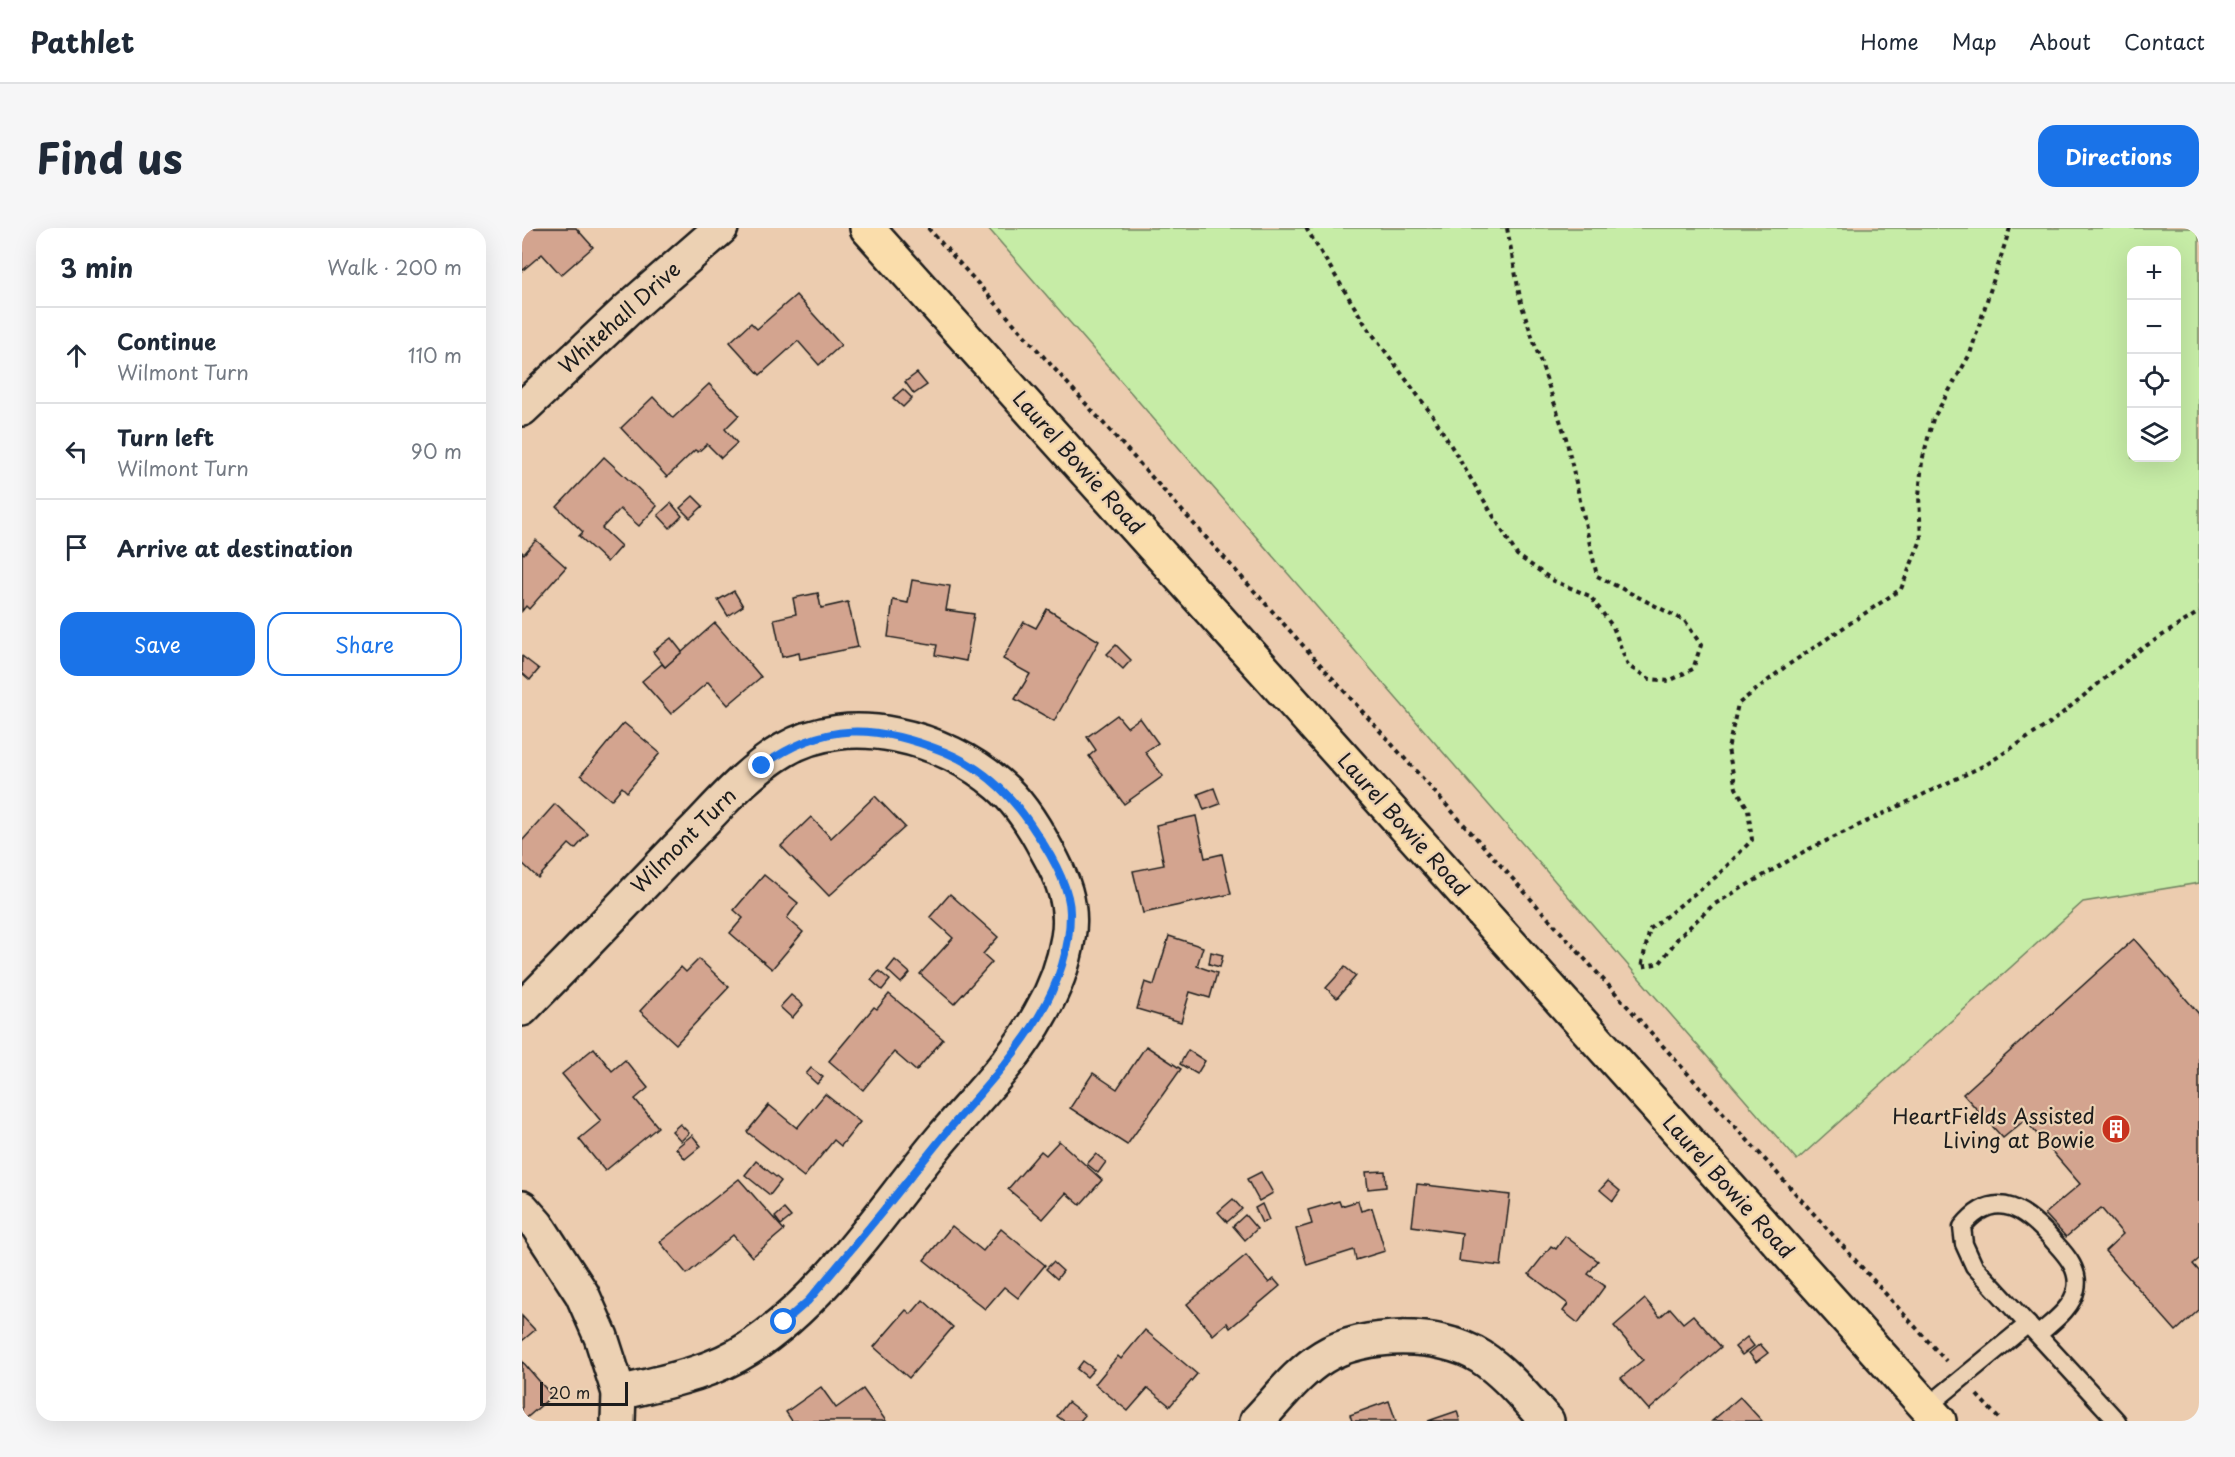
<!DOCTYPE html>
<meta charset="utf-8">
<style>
:root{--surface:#fff;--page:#f6f6f7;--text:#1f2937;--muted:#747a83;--line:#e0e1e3;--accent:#1a73e8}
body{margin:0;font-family:"Playpen Sans",sans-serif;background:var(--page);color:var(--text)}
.controls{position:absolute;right:18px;top:18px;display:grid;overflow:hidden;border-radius:12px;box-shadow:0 6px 24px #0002}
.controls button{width:54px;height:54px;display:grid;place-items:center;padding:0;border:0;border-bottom:2px solid var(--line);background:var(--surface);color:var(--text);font:30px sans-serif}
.scale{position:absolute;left:18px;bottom:15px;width:88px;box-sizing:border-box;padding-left:6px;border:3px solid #1c1c1c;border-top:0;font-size:16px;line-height:21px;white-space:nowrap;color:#1c1c1c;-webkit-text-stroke:4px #ecd1b3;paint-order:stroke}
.stop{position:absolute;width:18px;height:18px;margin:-14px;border:4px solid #1a73e8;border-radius:50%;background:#fff}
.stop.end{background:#1a73e8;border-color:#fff;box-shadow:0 2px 6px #0008}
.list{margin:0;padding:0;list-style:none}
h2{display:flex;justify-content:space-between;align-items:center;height:78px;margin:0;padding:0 24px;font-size:26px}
h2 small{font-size:20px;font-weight:400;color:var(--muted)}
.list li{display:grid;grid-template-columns:39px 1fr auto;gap:18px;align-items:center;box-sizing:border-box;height:96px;padding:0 24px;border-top:2px solid var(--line)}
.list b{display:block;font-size:22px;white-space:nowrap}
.list p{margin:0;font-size:20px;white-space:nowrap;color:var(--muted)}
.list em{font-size:20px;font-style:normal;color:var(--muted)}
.actions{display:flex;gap:12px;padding:18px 24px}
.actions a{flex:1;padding:14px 0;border:2px solid var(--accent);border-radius:18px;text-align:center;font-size:21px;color:var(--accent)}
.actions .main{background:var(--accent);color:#fff}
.icon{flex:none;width:33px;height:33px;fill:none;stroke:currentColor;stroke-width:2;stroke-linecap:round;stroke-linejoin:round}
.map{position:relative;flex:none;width:1677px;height:1193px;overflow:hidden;border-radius:18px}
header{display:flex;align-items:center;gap:36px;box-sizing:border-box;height:84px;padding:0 30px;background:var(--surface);border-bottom:2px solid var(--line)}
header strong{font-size:28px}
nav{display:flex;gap:33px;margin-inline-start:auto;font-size:21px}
.intro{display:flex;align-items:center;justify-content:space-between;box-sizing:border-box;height:144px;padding:0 36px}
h1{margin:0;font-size:42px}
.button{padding:15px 27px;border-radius:18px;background:var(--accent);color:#fff;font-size:21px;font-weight:700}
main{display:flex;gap:36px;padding:0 36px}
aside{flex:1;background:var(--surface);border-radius:18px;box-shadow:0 6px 24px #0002}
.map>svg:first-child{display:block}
</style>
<header>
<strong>Pathlet</strong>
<nav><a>Home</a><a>Map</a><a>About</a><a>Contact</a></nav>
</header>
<div class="intro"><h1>Find us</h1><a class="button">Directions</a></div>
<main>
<aside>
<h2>3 min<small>Walk · 200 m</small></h2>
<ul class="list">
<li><svg class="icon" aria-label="ahead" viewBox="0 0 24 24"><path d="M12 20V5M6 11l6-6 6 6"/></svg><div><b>Continue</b><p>Wilmont Turn</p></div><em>110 m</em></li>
<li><svg class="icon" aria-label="left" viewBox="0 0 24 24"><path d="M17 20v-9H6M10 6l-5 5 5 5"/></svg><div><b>Turn left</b><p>Wilmont Turn</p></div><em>90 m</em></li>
<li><svg class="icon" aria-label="arrive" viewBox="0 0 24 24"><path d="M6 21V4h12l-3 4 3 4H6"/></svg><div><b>Arrive at destination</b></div></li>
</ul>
<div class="actions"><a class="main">Save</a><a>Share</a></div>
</aside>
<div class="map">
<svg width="1677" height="1193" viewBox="0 0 1677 1193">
<rect width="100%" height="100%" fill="#ecccaf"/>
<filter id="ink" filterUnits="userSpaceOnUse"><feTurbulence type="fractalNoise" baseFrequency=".0167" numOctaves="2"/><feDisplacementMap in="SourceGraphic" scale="12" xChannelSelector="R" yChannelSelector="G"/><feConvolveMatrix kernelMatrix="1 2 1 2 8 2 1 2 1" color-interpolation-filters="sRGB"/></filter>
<g filter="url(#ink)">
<path fill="#c6eca6" stroke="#718461" stroke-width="1.5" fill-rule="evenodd" d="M466 0H1677V655L1561 674 1275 932ZM1610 22H1654V230H1610Z"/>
<g fill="#d3a48f" stroke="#1c1c1c" stroke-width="1.5">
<path d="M0 0H54L71 19 39 47 20 26 0 43Z"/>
<path d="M274 67 319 117 297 137 276 113 238 147 208 114 229 95 235 101Z"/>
<path d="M395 145 405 157 392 166 383 154Z"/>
<path d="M187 156 217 187 203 201 215 215 199 230 185 216 176 224 173 222 145 249 99 200 131 169 151 190Z"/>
<path d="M381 161 390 170 381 179 371 170Z"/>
<path d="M82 229 135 278 117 298 98 281 80 300 99 318 85 334 57 308 61 304 35 279Z"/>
<path d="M171 268 181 278 168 290 158 280Z"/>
<path d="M149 275 160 288 148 300 136 287Z"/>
<path d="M14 312 44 339 7 381 4 378 0 383V324L2 326Z"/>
<path d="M390 352 428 358 424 382 452 386 444 433 413 427 415 417 366 409 371 372 386 375Z"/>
<path d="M212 363 221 378 206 388 196 372Z"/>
<path d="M296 365 299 380 326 374 336 419 278 431 277 425 260 429 252 391 274 386 271 370Z"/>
<path d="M525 381 577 413 532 493 493 471 508 446 481 431 502 394 514 400Z"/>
<path d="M193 395 239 449 206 477 186 454 149 486 120 453 140 436 143 439Z"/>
<path d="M149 410 160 424 143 439 131 424Z"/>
<path d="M594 417 609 432 601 441 585 426Z"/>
<path d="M0 428 17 441 8 452 0 445Z"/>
<path d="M595 487 605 499 618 490 636 515 623 524 641 548 602 576 567 528 574 522 565 509Z"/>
<path d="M102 495 138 525 105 564 100 559 89 572 59 547Z"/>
<path d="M692 560 698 576 682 582 676 566Z"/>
<path d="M353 568 383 599 307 668 259 618 289 589 309 610Z"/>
<path d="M33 576 66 606 53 621 47 616 16 650 0 635V613Z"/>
<path d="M674 588 683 630 700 626 709 666 621 685 611 643 642 637 634 597Z"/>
<path d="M242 647 276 675 265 690 281 704 250 741 208 705 221 690 212 682Z"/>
<path d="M428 666 476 709 461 726 470 734 432 776 398 746 431 710 408 689Z"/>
<path d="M647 708 681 719 675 738 695 745 688 770 668 764 659 794 615 781 623 754 632 757Z"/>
<path d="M1612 711 1677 786V1031L1671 1036 1677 1043V1082L1654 1103 1583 1023 1601 1006 1579 980 1544 1009 1523 986 1558 956 1503 892 1481 910 1441 866Z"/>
<path d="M689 724 701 727 698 739 687 736Z"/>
<path d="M177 731 207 759 154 816 118 783 159 739 164 744Z"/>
<path d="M373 732 388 745 379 755 365 742Z"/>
<path d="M823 739 834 748 815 770 804 760Z"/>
<path d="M357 743 368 752 360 762 349 752Z"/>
<path d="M367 766 421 811 394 843 372 824 341 862 307 833 352 779 355 781Z"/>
<path d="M269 767 281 777 270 790 258 779Z"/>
<path d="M624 818 659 841 605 917 548 880 571 845 595 861Z"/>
<path d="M72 820 90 843 103 832 126 860 113 871 136 899 83 943 57 911 79 893 40 846Z"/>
<path d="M666 822 683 833 675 846 658 836Z"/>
<path d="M289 840 301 849 295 856 284 846Z"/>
<path d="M303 866 338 894 319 918 312 912 282 949 225 904 247 877 275 900Z"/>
<path d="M158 896 167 905 159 913 150 903Z"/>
<path d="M170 907 179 918 163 931 154 920Z"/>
<path d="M537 913 580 952 558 977 544 965 521 991 486 961 519 923 524 927Z"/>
<path d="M574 926 584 934 576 945 565 936Z"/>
<path d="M234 933 259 953 248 967 223 947Z"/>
<path d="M863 943 864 959 846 961 844 944Z"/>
<path d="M739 944 751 965 737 973 725 951Z"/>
<path d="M217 951 262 1002 230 1029 211 1007 165 1046 138 1014Z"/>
<path d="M1086 953 1098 963 1091 973 1078 962Z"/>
<path d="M895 956 988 967 979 1038 937 1033 940 1005 890 998Z"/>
<path d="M711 971 720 981 705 994 696 984Z"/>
<path d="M817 973 819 978 836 973 839 983 850 980 863 1023 834 1032 832 1022 785 1037 774 1001 790 996 786 982Z"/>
<path d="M740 976 747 992 740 995 733 980Z"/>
<path d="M262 981 269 989 259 997 253 989Z"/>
<path d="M723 987 735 1001 723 1012 711 998Z"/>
<path d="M430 998 461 1023 479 1001 523 1037 496 1070 482 1059 463 1081 402 1032Z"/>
<path d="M1043 1008 1076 1033 1066 1046 1083 1058 1056 1095 1041 1083 1046 1076 1007 1046 1029 1018 1034 1021Z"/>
<path d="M724 1027 747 1055 752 1051 758 1058 708 1100 705 1095 691 1107 665 1076Z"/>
<path d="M531 1034 541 1043 535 1051 524 1041Z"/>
<path d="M1123 1071 1138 1089 1148 1080 1161 1095 1171 1087 1199 1119 1127 1182 1099 1150 1121 1132 1092 1098Z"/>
<path d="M401 1072 431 1099 387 1150 352 1119 384 1082 389 1086Z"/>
<path d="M0 1088 13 1102 0 1113Z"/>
<path d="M623 1102 675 1146 648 1178 626 1160 606 1183 573 1156 596 1128 599 1131Z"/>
<path d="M1225 1109 1232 1118 1220 1127 1213 1119Z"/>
<path d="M1238 1116 1246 1125 1234 1134 1227 1125Z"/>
<path d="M0 1133 30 1168 1 1193H0Z"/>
<path d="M561 1133 572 1141 565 1149 555 1141Z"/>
<path d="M299 1159 314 1180 341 1161 364 1193H270L264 1184Z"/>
<path d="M1218 1169 1240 1193H1190Z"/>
<path d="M867 1173 874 1193H830L828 1187Z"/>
<path d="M546 1174 563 1187 558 1193H542L535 1188Z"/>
<path d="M935 1183 938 1193H906Z"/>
</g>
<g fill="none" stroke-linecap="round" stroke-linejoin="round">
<g stroke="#1c1c1c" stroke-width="21">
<g id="lane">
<path d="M1516 1107C1530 1094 1550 1081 1554 1061 1558 1043 1545 1028 1534 1016 1507 984 1474 956 1440 999L1442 1016 1452 1038 1595 1193"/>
<path d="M1405 1179 1506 1096"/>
</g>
</g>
<g stroke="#1c1c1c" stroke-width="38">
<g id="street">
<path d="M0 181 105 82 199 0"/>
<path d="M0 781C58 723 114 663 171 604 199 575 226 543 262 522 327 483 423 509 477 557 497 574 512 598 524 621 540 649 552 677 546 710 542 735 532 762 519 784 494 831 455 869 421 909 361 980 305 1070 226 1121 187 1146 141 1154 97 1165"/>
<path d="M0 980 15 997 60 1066 79 1109 97 1165 96 1193"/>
<path d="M735 1193C756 1171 775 1145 801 1129 841 1104 918 1103 959 1129 985 1146 1004 1171 1025 1193"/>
</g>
</g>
<g stroke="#1c1c1c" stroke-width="38">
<path id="primary" d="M345 0 1417 1193"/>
</g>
<g stroke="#1c1c1c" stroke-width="4" stroke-dasharray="4.5 4.5" stroke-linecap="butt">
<path d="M406 0 1424 1133"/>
<path d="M784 0 843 96 911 188 995 327 1032 353 1068 368 1091 399 1106 438 1128 451 1147 453 1171 441 1179 417 1163 393 1075 348 1044 210 999 75 985 0"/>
<path d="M1488 0 1448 126 1411 191 1400 233 1397 268 1399 312 1379 361 1263 439 1216 476 1206 521 1214 560 1226 581 1230 612 1195 648 1128 701 1119 739 1138 735 1156 710 1191 677 1283 623 1465 536 1527 496 1619 421 1677 384"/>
<path d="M1455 1167 1479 1193"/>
</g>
<use href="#lane" stroke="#ecd1b3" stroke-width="16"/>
<use href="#street" stroke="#ecd1b3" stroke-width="33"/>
<use href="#primary" stroke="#faddab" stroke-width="33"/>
</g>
</g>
<g fill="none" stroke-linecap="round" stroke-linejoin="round" filter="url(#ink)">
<path stroke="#1a73e8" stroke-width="8" d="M240 538C302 493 353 496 423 524 462 540 490 567 513 603 528 625 548 658 548 685 548 779 473 845 418 912 375 966 331 1020 286 1073L262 1094"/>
</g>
<defs>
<g id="building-disc" transform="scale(1.5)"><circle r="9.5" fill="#c8321e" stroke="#ecd1b3"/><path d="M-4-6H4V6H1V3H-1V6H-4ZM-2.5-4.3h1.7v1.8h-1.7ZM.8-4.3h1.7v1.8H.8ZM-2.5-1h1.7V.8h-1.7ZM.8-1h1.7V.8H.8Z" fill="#fff"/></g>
</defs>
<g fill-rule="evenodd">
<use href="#building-disc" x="1594" y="901"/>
</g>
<g text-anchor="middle" stroke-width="4.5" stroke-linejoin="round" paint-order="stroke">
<g font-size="21" fill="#1c1c1c" stroke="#ecd1b3">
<text transform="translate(98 90) rotate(-42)" y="7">Whitehall Drive</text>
<text transform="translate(556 235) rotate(48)" y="7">Laurel Bowie Road</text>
<text transform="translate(881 597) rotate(48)" y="7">Laurel Bowie Road</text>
<text transform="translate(162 613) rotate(-45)" y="7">Wilmont Turn</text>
<text transform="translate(1206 959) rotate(48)" y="7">Laurel Bowie Road</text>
</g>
<g font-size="21" fill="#1c1c1c" stroke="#ecd1b3" text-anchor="end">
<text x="1573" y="896">HeartFields Assisted<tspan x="1573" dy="24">Living at Bowie</tspan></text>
</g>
</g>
</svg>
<div class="controls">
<button>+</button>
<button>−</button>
<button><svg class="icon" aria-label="locate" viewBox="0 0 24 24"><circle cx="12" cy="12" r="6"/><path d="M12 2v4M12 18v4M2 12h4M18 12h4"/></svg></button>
<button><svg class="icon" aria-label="layers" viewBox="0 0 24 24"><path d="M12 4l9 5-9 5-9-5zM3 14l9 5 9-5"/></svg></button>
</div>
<div class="scale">20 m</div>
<div class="stop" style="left:262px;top:1094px"></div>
<div class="stop end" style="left:240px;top:538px"></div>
</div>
</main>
